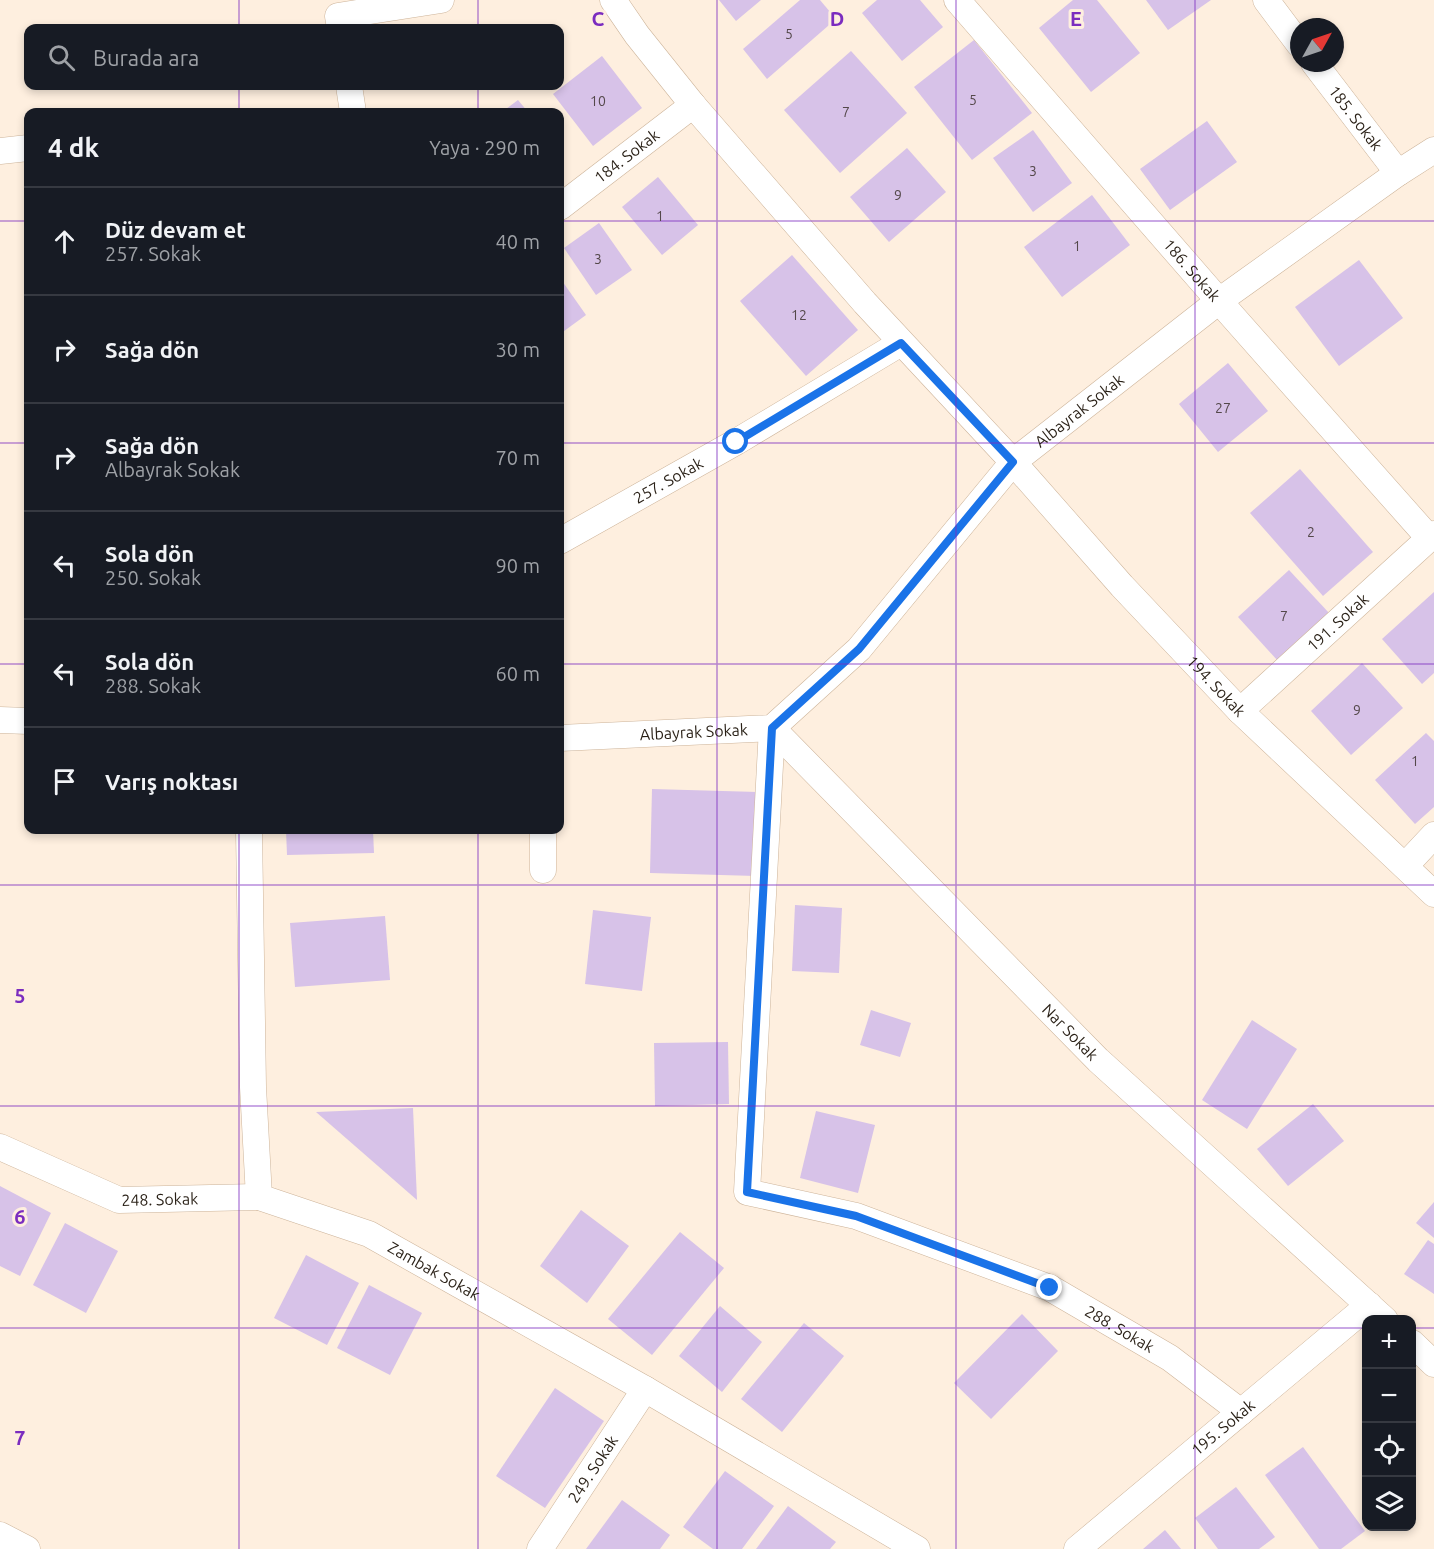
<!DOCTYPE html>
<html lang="tr">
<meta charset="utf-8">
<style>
:root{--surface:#171b24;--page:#242831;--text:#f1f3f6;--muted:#9ea1a6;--line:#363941}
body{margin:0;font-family:Ubuntu,sans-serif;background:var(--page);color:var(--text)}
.controls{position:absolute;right:18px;bottom:18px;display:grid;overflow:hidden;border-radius:12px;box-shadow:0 3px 9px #0003}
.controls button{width:54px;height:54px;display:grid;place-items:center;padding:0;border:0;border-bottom:2px solid var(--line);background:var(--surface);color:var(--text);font:30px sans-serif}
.compass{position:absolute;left:1290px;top:18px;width:54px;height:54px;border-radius:50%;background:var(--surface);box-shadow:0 3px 9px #0003;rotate:50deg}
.stop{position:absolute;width:18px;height:18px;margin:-14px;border:4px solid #1a73e8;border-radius:50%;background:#fff}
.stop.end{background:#1a73e8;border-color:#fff;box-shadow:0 2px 6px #0008}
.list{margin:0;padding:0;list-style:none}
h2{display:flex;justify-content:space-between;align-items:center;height:78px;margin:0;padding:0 24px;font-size:26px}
h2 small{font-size:20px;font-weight:400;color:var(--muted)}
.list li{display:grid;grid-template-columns:39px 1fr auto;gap:18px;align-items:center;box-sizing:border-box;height:108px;padding:0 24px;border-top:2px solid var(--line)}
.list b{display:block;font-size:22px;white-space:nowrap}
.list p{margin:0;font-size:20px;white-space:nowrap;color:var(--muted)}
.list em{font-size:20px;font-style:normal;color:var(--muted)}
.icon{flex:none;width:33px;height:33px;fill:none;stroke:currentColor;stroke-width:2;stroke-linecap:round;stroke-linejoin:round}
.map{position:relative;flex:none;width:1434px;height:1549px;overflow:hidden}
.search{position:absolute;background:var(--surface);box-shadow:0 3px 9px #0003;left:24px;top:24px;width:540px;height:66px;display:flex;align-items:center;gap:15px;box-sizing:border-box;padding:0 21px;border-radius:12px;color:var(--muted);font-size:22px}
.panel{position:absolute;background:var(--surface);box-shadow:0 3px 9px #0003;left:24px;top:108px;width:540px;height:726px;border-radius:12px}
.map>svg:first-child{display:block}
</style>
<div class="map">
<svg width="1434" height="1549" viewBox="0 0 1434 1549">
<rect width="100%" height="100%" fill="#feefdf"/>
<g fill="#d7c2e8">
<path d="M719 0H761L736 21Z"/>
<path d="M800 0H820L836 19 767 79 743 49Z"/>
<path d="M877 0H920L943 27 902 61 862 13Z"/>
<path d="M1073 0H1097L1140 53 1091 92 1039 28Z"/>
<path d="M1146 0H1211L1168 30Z"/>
<path d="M974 40 1032 113 972 160 914 87Z"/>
<path d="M851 51 907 113 840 173 784 110Z"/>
<path d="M602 56 642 108 593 146 553 94Z"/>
<path d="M518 100 528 112H502Z"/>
<path d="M1207 121 1237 162 1170 210 1140 169Z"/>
<path d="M1033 130 1072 183 1033 212 993 158Z"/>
<path d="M907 148 946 192 889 242 850 197Z"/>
<path d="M658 177 698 225 662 255 622 207Z"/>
<path d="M1092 195 1130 245 1062 297 1024 247Z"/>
<path d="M599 223 632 270 596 295 564 248Z"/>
<path d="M792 255 858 330 806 376 740 301Z"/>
<path d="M1359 260 1403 318 1339 366 1295 307Z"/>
<path d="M560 278 586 315 560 334Z"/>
<path d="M1228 363 1268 411 1218 452 1179 404Z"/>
<path d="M1300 469 1373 552 1323 596 1250 513Z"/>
<path d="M1289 570 1330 614 1278 661 1238 617Z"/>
<path d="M1434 592V673L1422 684 1382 639Z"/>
<path d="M1362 663 1403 708 1351 755 1311 711Z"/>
<path d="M1426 733 1434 741V807L1415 824 1375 780Z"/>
<path d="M652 789 758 792 756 876 650 873Z"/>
<path d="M286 830H373L374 853 287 855Z"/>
<path d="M795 905 842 908 839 973 792 971Z"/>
<path d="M593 910 651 917 642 991 585 984Z"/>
<path d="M385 916 390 980 295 987 290 923Z"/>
<path d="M871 1010 911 1023 900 1057 860 1045Z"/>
<path d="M1252 1020 1297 1049 1247 1129 1202 1100Z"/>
<path d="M728 1042 729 1104 655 1106 654 1043Z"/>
<path d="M1313 1104 1344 1141 1288 1186 1257 1149Z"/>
<path d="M413 1108 417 1200 316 1112Z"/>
<path d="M816 1111 875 1125 858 1193 800 1178Z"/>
<path d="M0 1186 51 1213 20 1276 0 1266Z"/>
<path d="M1434 1202V1238L1416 1223Z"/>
<path d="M581 1210 629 1246 587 1303 540 1266Z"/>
<path d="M65 1223 118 1251 86 1313 33 1285Z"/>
<path d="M680 1232 724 1268 652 1355 608 1319Z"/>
<path d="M1428 1240 1434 1244V1294L1404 1274Z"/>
<path d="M306 1255 359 1283 327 1345 274 1318Z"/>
<path d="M369 1285 422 1313 390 1375 337 1348Z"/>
<path d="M720 1306 762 1342 722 1392 679 1356Z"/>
<path d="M1022 1314 1058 1351 991 1419 954 1383Z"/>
<path d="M804 1323 844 1356 782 1432 741 1399Z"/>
<path d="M555 1388 604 1421 545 1508 496 1476Z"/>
<path d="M1303 1447 1365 1531 1341 1549H1319L1265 1475Z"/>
<path d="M725 1471 774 1506 742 1549H713L683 1527Z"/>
<path d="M1236 1487 1275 1537 1259 1549H1218L1195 1518Z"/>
<path d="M622 1500 670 1535 660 1549H586Z"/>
<path d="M788 1506 836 1542 830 1549H756Z"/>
<path d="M1165 1530 1181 1549H1143Z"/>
</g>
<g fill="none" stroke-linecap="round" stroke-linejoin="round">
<g stroke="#cdb49a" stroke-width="27">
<g id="street">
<path id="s1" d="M613 0 637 35 693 105 865 303 1013 462 1122 586 1240 711 1434 894"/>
<path id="s2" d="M957 0 1219 301 1429 538"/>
<path d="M1266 0 1299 44"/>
<path d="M340 28 338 16 441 0"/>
<path id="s3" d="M1314 63 1398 173"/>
<path d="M349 86 353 112"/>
<path d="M0 151 28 148"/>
<path id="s4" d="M560 207 693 105"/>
<path id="s5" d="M560 541 736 442 901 343"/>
<path id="s6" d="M1240 711 1434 534"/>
<path d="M0 720 28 721"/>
<path id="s7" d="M772 728 747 1192 856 1216 1050 1288 1170 1358 1241 1412"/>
<path id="s8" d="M772 728 1098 1060 1385 1320"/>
<path id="s9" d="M560 738 772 728 859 649 1013 462 1219 301 1398 173 1434 150"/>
<path id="s10" d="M249 830 253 1087 259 1197 369 1234 645 1389 917 1549"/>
<path d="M543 830V870"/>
<path d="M1405 866 1434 835"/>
<path id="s11" d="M0 1147 119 1200 259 1197"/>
<path d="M1412 1343 1434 1364"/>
<path d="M0 1535 27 1549"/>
<path id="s12" d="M540 1549 645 1389"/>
<path id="s13" d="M1077 1549 1369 1305"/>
</g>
</g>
<use href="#street" stroke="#fff" stroke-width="26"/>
</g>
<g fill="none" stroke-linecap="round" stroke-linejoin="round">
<path stroke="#1a73e8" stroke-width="8" d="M736 442 901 343 1013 462 859 649 772 728 747 1192 856 1216 1050 1288"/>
</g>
<path fill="none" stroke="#7b2cbf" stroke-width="1.5" stroke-opacity="0.55" d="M239 0V28M478 0V28M717 0V1549M956 0V1549M1195 0V1549M239 86V112M478 86V112M0 221H28M560 221H1434M0 443H28M560 443H1434M0 664H28M560 664H1434M239 830V1549M478 830V1549M0 885H1434M0 1106H1434M0 1328H1366M1412 1328H1434"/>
<g text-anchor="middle" stroke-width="6" stroke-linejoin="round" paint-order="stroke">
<g font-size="14" fill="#54484a">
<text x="789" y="39">5</text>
<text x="973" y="105">5</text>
<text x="598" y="106">10</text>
<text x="846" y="117">7</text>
<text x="1033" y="176">3</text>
<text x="898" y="200">9</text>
<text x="660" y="221">1</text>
<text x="1077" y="251">1</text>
<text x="598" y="264">3</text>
<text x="799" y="320">12</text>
<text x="1223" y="413">27</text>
<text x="1311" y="537">2</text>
<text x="1284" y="621">7</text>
<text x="1357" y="715">9</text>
<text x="1415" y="766">1</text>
</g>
<g font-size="16" fill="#281f15" stroke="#feefdf">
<text dy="6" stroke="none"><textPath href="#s3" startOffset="69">185. Sokak</textPath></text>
<text dy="6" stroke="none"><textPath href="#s4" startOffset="84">184. Sokak</textPath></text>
<text dy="6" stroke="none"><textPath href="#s2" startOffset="358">186. Sokak</textPath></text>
<text dy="6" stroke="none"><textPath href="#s9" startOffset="656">Albayrak Sokak</textPath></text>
<text dy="6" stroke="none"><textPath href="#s5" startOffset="124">257. Sokak</textPath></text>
<text dy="6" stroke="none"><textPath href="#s6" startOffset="132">191. Sokak</textPath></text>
<text dy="6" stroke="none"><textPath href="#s1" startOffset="914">194. Sokak</textPath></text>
<text dy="6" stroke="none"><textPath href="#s9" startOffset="134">Albayrak Sokak</textPath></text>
<text dy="6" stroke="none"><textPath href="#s8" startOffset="426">Nar Sokak</textPath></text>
<text dy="6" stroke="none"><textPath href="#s11" startOffset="171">248. Sokak</textPath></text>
<text dy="6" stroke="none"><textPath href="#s10" startOffset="558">Zambak Sokak</textPath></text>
<text dy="6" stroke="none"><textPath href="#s7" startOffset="864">288. Sokak</textPath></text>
<text dy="6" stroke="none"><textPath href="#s13" startOffset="190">195. Sokak</textPath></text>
<text dy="6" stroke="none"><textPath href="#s12" startOffset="96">249. Sokak</textPath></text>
</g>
</g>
<g font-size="20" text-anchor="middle" font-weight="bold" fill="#7b2cbf" stroke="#feefdf" stroke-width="6" stroke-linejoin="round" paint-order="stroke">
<text x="598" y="26">C</text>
<text x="837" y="26">D</text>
<text x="1076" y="26">E</text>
<text x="20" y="1003">5</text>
<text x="20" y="1224">6</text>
<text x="20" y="1445">7</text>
</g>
</svg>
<div class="controls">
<button>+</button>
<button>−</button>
<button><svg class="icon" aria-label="locate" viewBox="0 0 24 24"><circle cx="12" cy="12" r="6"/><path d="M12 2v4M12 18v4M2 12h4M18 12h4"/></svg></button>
<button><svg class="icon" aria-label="layers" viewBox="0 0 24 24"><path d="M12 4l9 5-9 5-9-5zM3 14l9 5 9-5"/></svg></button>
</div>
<svg class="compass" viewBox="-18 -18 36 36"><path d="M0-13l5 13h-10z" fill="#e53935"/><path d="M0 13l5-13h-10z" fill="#9ea1a6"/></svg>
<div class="stop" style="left:736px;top:442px"></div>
<div class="stop end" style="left:1050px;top:1288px"></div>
<div class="search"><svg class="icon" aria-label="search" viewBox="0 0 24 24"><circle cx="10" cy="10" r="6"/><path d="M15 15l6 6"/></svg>Burada ara</div>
<section class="panel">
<h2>4 dk<small>Yaya · 290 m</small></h2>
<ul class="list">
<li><svg class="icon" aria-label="ahead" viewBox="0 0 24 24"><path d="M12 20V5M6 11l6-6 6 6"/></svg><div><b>Düz devam et</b><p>257. Sokak</p></div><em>40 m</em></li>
<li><svg class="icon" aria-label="right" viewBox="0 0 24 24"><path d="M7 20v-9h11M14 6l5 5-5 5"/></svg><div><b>Sağa dön</b></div><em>30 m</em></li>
<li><svg class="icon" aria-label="right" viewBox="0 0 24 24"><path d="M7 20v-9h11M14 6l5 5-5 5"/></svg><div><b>Sağa dön</b><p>Albayrak Sokak</p></div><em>70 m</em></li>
<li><svg class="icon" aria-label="left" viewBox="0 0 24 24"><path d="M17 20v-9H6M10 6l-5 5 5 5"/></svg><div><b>Sola dön</b><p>250. Sokak</p></div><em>90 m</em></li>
<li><svg class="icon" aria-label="left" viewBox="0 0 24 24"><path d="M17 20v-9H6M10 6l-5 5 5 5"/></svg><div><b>Sola dön</b><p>288. Sokak</p></div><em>60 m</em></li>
<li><svg class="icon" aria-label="arrive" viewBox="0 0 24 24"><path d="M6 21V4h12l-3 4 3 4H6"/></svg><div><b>Varış noktası</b></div></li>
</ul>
</section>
</div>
